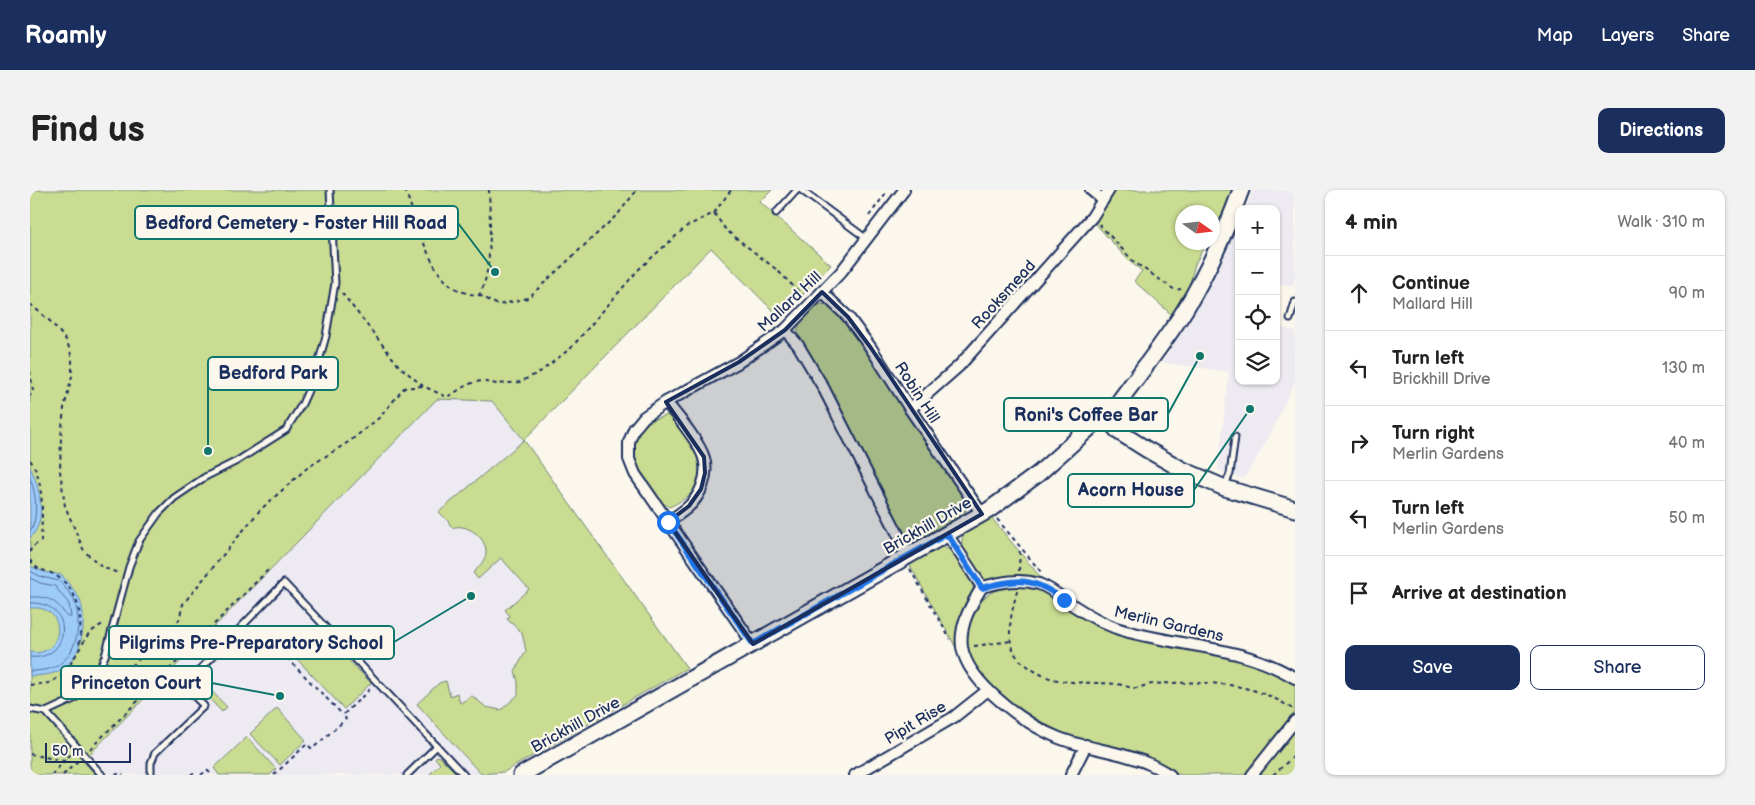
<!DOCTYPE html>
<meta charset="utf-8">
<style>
:root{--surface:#fff;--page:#f2f2f2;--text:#222;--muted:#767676;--line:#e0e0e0;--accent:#1b2f5e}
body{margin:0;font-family:"Balsamiq Sans",sans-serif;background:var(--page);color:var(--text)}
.controls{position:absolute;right:15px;top:15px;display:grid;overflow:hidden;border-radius:10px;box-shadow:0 1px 4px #0004}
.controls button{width:45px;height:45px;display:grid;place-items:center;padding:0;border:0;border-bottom:1px solid var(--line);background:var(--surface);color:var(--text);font:25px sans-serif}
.compass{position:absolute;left:1145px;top:15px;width:45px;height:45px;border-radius:50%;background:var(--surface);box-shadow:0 1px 4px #0004;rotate:104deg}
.scale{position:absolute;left:15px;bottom:12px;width:86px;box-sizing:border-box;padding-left:5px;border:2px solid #1b2f5e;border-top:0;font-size:14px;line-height:18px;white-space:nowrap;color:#1b2f5e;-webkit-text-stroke:4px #fbf7ec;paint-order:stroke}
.stop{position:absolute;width:15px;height:15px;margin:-11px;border:4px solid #1a73e8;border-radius:50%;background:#fff}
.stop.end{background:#1a73e8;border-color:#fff;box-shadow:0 1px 5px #0008}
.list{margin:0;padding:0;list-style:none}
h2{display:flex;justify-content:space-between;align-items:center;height:65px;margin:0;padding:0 20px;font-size:21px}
h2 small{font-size:16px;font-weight:400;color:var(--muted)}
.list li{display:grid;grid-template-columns:32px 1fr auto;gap:15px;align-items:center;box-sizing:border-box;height:75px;padding:0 20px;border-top:1px solid var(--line)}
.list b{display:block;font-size:19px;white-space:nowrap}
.list p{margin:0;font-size:16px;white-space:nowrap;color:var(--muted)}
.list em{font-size:16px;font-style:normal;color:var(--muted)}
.actions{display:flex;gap:10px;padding:15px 20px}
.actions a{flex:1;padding:11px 0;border:1px solid var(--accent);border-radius:10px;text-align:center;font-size:18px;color:var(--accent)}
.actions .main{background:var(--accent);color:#fff}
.icon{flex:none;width:28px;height:28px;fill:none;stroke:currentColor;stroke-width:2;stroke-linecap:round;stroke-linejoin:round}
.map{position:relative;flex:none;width:1265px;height:585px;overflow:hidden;border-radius:10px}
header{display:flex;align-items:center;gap:30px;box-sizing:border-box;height:70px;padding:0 25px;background:var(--accent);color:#fff}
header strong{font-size:24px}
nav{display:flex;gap:28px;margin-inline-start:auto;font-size:18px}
.intro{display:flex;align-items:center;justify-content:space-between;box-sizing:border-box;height:120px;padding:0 30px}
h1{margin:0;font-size:35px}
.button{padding:12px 22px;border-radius:10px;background:var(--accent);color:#fff;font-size:18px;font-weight:700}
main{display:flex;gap:30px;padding:0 30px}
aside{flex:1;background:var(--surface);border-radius:10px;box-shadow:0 1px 4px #0004}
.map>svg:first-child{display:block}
</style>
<header>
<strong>Roamly</strong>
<nav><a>Map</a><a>Layers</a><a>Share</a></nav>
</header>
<div class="intro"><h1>Find us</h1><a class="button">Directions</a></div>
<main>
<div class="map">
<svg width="1265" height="585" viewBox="0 0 1265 585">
<rect width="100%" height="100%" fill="#fbf7ec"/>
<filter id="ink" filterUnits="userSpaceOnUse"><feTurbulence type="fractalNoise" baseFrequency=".02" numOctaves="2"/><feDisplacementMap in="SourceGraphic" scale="10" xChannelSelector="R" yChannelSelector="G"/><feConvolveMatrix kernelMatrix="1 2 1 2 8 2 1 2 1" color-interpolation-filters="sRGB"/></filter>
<g filter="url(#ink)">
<g fill="#edeaf1">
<path d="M1223 0H1265V86L1263 96 1248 94 1246 108V19H1216Z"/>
<path d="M1209 31V191H1246V137L1265 141V191L1239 247 1214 289 1188 280 1199 182 1132 172 1158 133 1175 104Z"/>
<path d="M407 209 462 211 494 250 657 478 468 585H80L60 564Z"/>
</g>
<g fill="#c9dc91" stroke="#728678">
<path d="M0 0H742L730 12 801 75 750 128 681 58 494 250 657 478 474 582 451 584 387 514 409 493 416 491 420 506 427 503 430 513 442 506 456 517 471 520 488 505V492L485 481 496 461 492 443 477 429 480 426 475 420 499 399 471 368 448 389 443 383C448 378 455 371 456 363 457 347 435 332 422 338L418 331 409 322 494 250 462 211 407 209 53 571 66 585H0Z"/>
<path d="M1085 0H1203L1194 26 1183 43 1182 22H1152V52L1176 53 1165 74 1158 101 1143 126 1104 91 1112 81 1099 71 1064 32Z"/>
<path d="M792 114 803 117 821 135 874 219 935 306 938 314 933 327 894 350 880 348 875 344 786 175 768 148C764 134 779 118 792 114Z"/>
<path d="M637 225C642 229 647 233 651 238 665 254 677 283 662 302 656 309 647 313 640 317L628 311 606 279 602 266 604 252 612 237 622 230Z"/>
<path d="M960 326 1012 389 995 386H981L961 391 953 390 948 386 932 357V348L937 339Z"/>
<path d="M905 357C913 357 918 358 924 363L943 396 944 402 930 465 878 372Z"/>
<path d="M982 395 1006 397 1069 435 1217 471 1265 492V525L1216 585C1195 585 1173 585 1152 585 1141 584 1132 573 1122 569 1092 558 1061 553 1031 542 994 529 922 478 939 432 946 411 960 399 982 395Z"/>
<path d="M291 442 341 493 314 519 265 467Z"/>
<path d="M172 491 197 517 192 522 167 496Z"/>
<path d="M247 518 276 550 250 575 220 544Z"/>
<path d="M1265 538V585H1228Z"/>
<path d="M217 547 246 579 240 585H189L184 578Z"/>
<path d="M407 566 410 567 428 585H399L410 574 405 568Z"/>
</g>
<g fill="#9dcbf8" stroke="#698dba">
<path d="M0 277C10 297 18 331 0 348Z"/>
<path d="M0 376 14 382 32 385C37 393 47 402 50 410 58 433 52 471 27 482 18 485 9 486 0 486V462C34 469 40 414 0 418Z"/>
</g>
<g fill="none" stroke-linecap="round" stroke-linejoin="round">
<g stroke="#4f6d9c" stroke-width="1">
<path d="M0 288C6 301 9 329 0 341"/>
<path d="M0 381 12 387 29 391C34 397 43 405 45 413 52 434 47 464 27 476 19 480 9 481 0 481"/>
<path d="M0 388 10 393 25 396 39 414 41 427H37C27 411 19 406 0 407"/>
<path d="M0 413C46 411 41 472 0 467"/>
</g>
<g stroke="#1b2f5e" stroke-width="9">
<g id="lane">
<path d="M771 0 837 49"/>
<path d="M746 23 767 0"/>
<path d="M1260 129 1265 112"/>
<path d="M1195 295 1200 284 1205 247"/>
<path d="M0 519 16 522 44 509 66 486 75 466 99 377 109 351 129 323 144 308 175 287 207 271 256 240 272 214 285 185 296 146 305 93 300 0"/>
<path d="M16 522 72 585"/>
<path d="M121 585V573L125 563 174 516 154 496 254 393 434 585"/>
<path d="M377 585 407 556"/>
</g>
</g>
<g stroke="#1b2f5e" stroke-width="14">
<g id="street">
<path d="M1061 0 1073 10"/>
<path d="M792 102 818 127 841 158 880 219 952 324"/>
<path d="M755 140 768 155 793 197 879 366"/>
<path d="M636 212C647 226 669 251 674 268 679 285 671 306 657 318 651 323 645 327 638 332"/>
<path d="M880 219 929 176 1062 27 1079 0"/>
<path d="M917 344 952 397C971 392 989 388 1009 394 1020 398 1029 405 1038 412 1053 422 1071 433 1089 439 1147 457 1212 455 1265 488"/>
<path d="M952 397C941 415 929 435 932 457 938 494 997 535 1029 548 1057 559 1089 561 1117 573 1125 576 1133 581 1140 585"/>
<path d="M723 454 605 284 599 269V252L604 239 614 227 636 212 709 172 755 140 811 82 874 0"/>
<path d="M825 585 924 527 958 500"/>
<path d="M1041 585 1056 555"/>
<path d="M1222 585 1265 531"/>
</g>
</g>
<g stroke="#1b2f5e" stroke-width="19">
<g id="secondary">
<path d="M1077 228 1089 242 1116 259 1153 280 1195 298 1265 319"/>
<path d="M491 585 959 320 1008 284 1065 233 1077 228C1103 191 1132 157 1156 118 1178 81 1196 41 1211 0"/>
</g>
</g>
<g stroke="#1b2f5e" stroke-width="2" stroke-dasharray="4 4" stroke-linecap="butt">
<path d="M375 0C385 26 397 74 417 92 425 100 439 105 449 105 463 84 460 26 459 0"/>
<path d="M0 3 1 0"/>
<path d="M684 23 696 40 747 80 773 106"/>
<path d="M839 26 858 0"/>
<path d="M1069 34 1104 72 1145 100 1151 99"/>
<path d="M312 103 369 176 393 196 417 207 439 194 451 191 467 194 490 192 510 182 541 158 608 80 657 36 684 23 701 0"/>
<path d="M449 105 468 115 498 108 588 24 607 0"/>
<path d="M0 114 21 132 37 151 42 168V186L34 218 31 247 30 281 35 316 54 361 72 377 88 383"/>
<path d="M0 181 3 200 0 206"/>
<path d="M0 270C15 289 12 327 11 351L1 358 0 362"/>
<path d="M967 329 1012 383"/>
<path d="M0 370C9 383 13 378 25 385 52 402 52 429 49 457"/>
<path d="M880 379 920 449"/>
<path d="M989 381 990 357"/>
<path d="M987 401C982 422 974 447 987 467 990 471 995 474 999 477 1024 497 1056 491 1086 494 1092 494 1099 498 1105 498 1111 498 1117 494 1123 494 1172 491 1224 490 1265 521"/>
<path d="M288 440 258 469 313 525"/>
<path d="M273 444 278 450"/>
<path d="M944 456 981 451"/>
<path d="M252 459 260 468"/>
<path d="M74 491 93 484 132 448 149 430 153 414 230 320 277 278 320 251 350 227 374 198 393 196"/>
<path d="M0 495 19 493 31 486 37 480 59 443 74 433"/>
<path d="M60 559 240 378"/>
<path d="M0 564 34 571 42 563"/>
<path d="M22 585 34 571"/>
<path d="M33 585 48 571"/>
<path d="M85 585 91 583 93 585"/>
<path d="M161 585 163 583 164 585"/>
<path d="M171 585 177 580 182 585"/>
<path d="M244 585 277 554 282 559 316 529 313 525 341 498"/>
<path d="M1243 585 1265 565"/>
</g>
<use href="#lane" stroke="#fbf7ec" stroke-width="5"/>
<use href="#street" stroke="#fbf7ec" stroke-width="10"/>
<use href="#secondary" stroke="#fbf7ec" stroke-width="15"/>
</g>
</g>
<g fill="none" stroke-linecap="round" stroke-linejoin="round" filter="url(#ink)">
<path stroke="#1a73e8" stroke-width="6" d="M638 332 723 454 917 344 952 398C988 388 1003 387 1034 410"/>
</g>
<path fill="#1b2f5e" fill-opacity="0.2" stroke="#1b2f5e" stroke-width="4" stroke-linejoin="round" d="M792 102 818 127 841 158 952 324 723 454 638 332 659 316 671 299 675 283 674 267 636 212 709 172 755 140Z"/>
<g text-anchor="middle" stroke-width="4.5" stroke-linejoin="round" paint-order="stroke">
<g font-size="16" fill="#1b2f5e" stroke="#fbf7ec">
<text transform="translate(973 104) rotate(-48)" y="6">Rooksmead</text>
<text transform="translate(759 111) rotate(-43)" y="6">Mallard Hill</text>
<text transform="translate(888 202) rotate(57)" y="6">Robin Hill</text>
<text transform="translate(897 335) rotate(-30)" y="6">Brickhill Drive</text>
<text transform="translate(1139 433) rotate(13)" y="6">Merlin Gardens</text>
<text transform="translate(885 532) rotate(-31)" y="6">Pipit Rise</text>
<text transform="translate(545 534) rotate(-29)" y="6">Brickhill Drive</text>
</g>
</g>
<path fill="none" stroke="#0f766e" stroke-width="2" d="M465 82L428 33M178 261L178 183M1170 166L1138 224M1220 219L1164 300M441 406L364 452M250 506L182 493"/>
<g fill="#0f766e" stroke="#fbf7ec" stroke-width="2">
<circle cx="465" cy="82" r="5"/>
<circle cx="178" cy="261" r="5"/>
<circle cx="1170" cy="166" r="5"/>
<circle cx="1220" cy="219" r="5"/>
<circle cx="441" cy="406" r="5"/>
<circle cx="250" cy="506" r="5"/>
</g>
<g fill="#fbf7ec" stroke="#0f766e" stroke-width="2">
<rect x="105" y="16" width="323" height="33" rx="5"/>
<rect x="178" y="167" width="130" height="33" rx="5"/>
<rect x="974" y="208" width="164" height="33" rx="5"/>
<rect x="1038" y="284" width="126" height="33" rx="5"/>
<rect x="79" y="436" width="285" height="33" rx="5"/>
<rect x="31" y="476" width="151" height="33" rx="5"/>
</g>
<g font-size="18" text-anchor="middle" font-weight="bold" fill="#1b2f5e">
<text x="266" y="39">Bedford Cemetery - Foster Hill Road</text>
<text x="243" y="189">Bedford Park</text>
<text x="1056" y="231">Roni's Coffee Bar</text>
<text x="1101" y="306">Acorn House</text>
<text x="221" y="459">Pilgrims Pre-Preparatory School</text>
<text x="106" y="499">Princeton Court</text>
</g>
</svg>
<div class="controls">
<button>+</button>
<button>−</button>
<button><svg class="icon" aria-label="locate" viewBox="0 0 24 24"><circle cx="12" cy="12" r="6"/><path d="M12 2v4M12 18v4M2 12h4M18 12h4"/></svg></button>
<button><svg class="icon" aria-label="layers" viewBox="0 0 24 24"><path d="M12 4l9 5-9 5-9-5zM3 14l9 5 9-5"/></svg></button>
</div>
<svg class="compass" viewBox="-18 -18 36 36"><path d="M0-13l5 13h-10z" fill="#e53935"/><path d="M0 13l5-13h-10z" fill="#767676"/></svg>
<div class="scale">50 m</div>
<div class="stop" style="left:638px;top:332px"></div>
<div class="stop end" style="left:1034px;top:410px"></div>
</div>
<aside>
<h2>4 min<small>Walk · 310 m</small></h2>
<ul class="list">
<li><svg class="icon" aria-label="ahead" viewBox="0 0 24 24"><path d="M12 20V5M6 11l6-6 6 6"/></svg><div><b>Continue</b><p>Mallard Hill</p></div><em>90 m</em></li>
<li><svg class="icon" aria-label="left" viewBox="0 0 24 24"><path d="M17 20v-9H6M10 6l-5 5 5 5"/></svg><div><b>Turn left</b><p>Brickhill Drive</p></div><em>130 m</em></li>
<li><svg class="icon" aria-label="right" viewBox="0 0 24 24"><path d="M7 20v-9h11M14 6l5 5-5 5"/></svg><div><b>Turn right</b><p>Merlin Gardens</p></div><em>40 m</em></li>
<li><svg class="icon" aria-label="left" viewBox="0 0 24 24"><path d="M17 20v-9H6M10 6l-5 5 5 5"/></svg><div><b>Turn left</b><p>Merlin Gardens</p></div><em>50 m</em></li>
<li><svg class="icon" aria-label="arrive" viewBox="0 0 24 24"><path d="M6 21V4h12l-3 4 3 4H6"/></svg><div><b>Arrive at destination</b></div></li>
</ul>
<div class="actions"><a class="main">Save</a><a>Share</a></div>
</aside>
</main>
